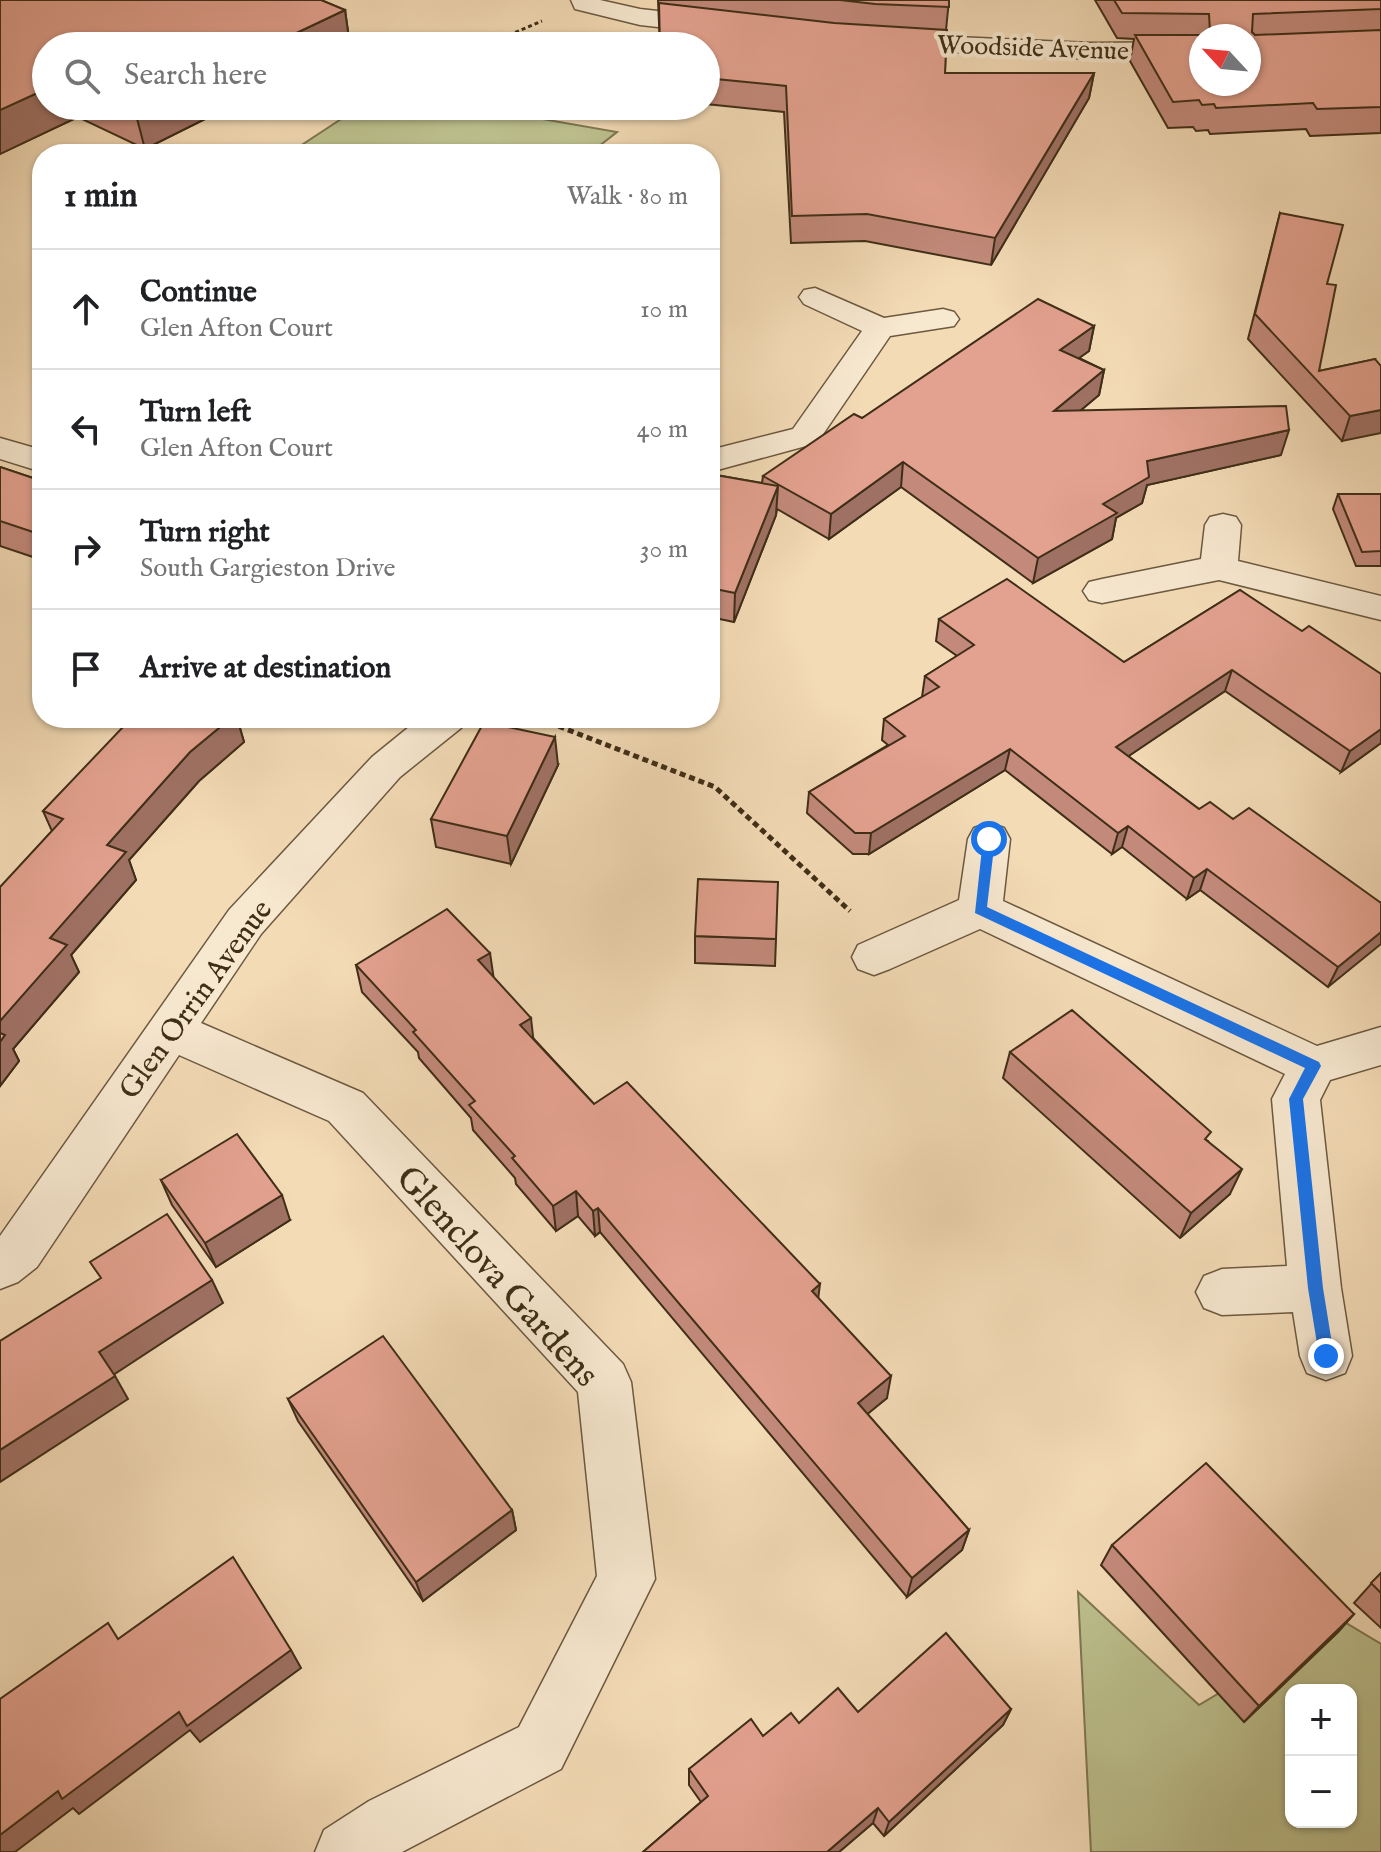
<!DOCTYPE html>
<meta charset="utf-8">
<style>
:root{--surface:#fff;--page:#f2f2f2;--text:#202124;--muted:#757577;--line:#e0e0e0}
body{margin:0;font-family:"IM FELL English",serif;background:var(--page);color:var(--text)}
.controls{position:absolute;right:24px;bottom:24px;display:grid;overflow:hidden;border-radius:16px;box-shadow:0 2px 6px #0004}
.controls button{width:72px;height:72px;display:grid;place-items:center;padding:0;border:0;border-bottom:2px solid var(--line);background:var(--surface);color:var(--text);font:40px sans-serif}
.compass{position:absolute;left:1189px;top:24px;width:72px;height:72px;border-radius:50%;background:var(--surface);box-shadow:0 2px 6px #0004;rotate:296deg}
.stop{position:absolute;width:24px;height:24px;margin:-18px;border:6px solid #1a73e8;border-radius:50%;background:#fff}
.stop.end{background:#1a73e8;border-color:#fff;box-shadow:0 2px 8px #0008}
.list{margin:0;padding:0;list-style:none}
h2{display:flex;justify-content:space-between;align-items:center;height:104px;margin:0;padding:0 32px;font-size:34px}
h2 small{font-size:26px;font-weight:400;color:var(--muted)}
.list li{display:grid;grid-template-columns:52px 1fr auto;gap:24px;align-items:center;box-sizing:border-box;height:120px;padding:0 32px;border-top:2px solid var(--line)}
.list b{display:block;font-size:30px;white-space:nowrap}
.list p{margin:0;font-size:26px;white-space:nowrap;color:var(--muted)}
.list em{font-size:26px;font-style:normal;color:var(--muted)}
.icon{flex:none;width:44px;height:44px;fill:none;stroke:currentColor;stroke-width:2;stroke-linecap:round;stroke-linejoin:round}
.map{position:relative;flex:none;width:1381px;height:1852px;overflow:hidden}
.search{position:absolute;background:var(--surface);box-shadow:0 2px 6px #0004;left:32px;top:32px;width:688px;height:88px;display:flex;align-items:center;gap:20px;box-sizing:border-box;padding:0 28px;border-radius:44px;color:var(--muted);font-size:30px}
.panel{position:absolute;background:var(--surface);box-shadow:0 2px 6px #0004;left:32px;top:144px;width:688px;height:584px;border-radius:32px}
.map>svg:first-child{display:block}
</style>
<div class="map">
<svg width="1381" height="1852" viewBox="0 0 1381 1852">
<rect width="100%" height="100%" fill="#f3dbb6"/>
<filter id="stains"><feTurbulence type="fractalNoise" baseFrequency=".0025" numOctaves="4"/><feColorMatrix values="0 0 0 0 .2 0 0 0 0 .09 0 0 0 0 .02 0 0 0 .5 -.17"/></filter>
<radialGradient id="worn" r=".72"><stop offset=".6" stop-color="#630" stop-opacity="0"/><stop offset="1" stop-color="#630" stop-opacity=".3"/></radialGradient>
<g fill="#bcc08d" stroke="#7e7752" stroke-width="2" fill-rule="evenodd">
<path d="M361 106H468L617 132 589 154H288Z"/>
<path d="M1078 1592 1199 1705 1341 1620 1381 1644V1852H1091ZM1291 1690H1351V1822H1291Z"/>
</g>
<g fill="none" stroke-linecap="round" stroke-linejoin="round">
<g stroke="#6c593f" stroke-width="3">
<g id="street">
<path d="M571 0H600L640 9 720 18 729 21 733 26 729 31 720 34 640 25 575 9Z"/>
<path d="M888 34 1091 43 1201 42V58L1091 59 879 48 875 42 879 36Z"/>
<path d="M815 288 884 318 943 309 954 312 959 319 954 326 890 336 817 443 710 472V450L793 429 862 331 804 304 799 297 804 290Z"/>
<path d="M0 438 42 450V472L0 459Z"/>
<path d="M1223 514 1236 517 1241 525 1238 561 1381 596V620L1219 580 1102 603 1089 600 1083 591 1089 582 1102 579 1201 559 1205 525 1210 517Z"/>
<path d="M420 718H467L461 728 400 777 261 934 201 1023 363 1093 623 1364 631 1382 655 1579 561 1769 402 1852H315L324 1830 369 1801 519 1727 597 1576 578 1392 329 1121 179 1055 37 1267 18 1282 0 1289V1236L229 910 372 757Z"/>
<path d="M989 823 1004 828 1010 839 1003 901 1317 1046 1381 1027V1065L1330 1080 1320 1100 1341 1288 1352 1356 1345 1373 1326 1380 1307 1373 1300 1356 1293 1312 1222 1315 1204 1308 1196 1292 1204 1276 1222 1269 1287 1266 1272 1099 1285 1074 980 929 890 969 874 975 858 969 852 957 858 945 959 900 968 839 974 828Z"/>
</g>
</g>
<path stroke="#3f2e17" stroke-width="3" stroke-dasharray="4 3" stroke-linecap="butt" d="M483 46 542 21"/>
<path stroke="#3f2e17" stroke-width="4" stroke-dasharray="5 3" stroke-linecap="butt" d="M537 718 545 721"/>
<path stroke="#3f2e17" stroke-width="5" stroke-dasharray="6 4" stroke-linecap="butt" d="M540 719 715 787 850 911"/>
<use href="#street" fill="#f7e8d0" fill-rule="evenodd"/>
</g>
<g fill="#c38a7b" stroke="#3f2e17" stroke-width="2">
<path d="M0 0H321L345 10 350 46H46V106H231L145 149 78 117 0 154Z"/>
<path d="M658 0H949L946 30 945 73H1094L1089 98 991 265 865 241 791 243 784 112 706 104V46H660Z"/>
<path d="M1095 0H1381V133L1310 136 1306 129 1210 134 1208 130 1196 131 1193 127 1168 128 1130 61 1134 39 1117 38Z"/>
<path d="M1280 213 1327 284 1319 371 1375 359 1342 441 1248 339Z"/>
<path d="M1094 326 1089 351 1079 358 1104 370 1099 395 1081 410 1281 455 1147 485 1142 503 1116 518 1112 539 1033 583 901 487 829 539 777 509 776 515 734 622 710 617V474L762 483 763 476 862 418Z"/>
<path d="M0 467 42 481V560L0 546Z"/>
<path d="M1338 494H1381V566H1356L1333 509Z"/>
<path d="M1240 590 1381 743 1341 772 1225 691 1128 756 1199 809 1233 819 1381 903 1328 987 1200 890 1187 899 1122 847 1112 854 1005 770 869 854H853L807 813 809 792 888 745 882 740 884 719 922 697 925 676 957 656 936 641 939 619 1124 662Z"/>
<path d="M134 718H237L244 742 199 781 129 860 136 880 71 955 79 972 13 1049 19 1061 0 1086V888L52 831 43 811Z"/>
<path d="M558 765 511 864 436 847 431 819Z"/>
<path d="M695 936 776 939 775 966 695 963Z"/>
<path d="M356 965 493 977 534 1039 594 1104 818 1298 887 1398 867 1414 969 1530 962 1550 907 1597 600 1232 595 1236 578 1216 556 1231 516 1184 515 1178 473 1130 471 1118 419 1058 418 1052 362 992Z"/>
<path d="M1010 1052 1208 1141 1230 1194 1180 1238 1003 1078Z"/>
<path d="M161 1180 290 1220 216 1267 172 1205Z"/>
<path d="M288 1399 512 1510 516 1530 423 1601 298 1421Z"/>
<path d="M1112 1545 1354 1614 1338 1632 1244 1722 1101 1565Z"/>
<path d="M1381 1573V1628L1354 1603Z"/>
<path d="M1011 1709 1003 1725 884 1836 873 1823 839 1852H643L701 1802 689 1785V1769L763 1736 799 1723 858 1712Z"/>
</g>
<g fill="#9f7164" stroke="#3f2e17" stroke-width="2">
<path d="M345 10 350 46H269Z"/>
<path d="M1094 73 1089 98 991 265 995 238Z"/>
<path d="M46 89V106H76L78 117 0 154V110Z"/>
<path d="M145 106H231L145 149 135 111Z"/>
<path d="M1094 326 1089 351 1055 375 1060 350Z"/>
<path d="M1104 370 1099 395 1050 436 1054 411Z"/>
<path d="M1381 410V433L1342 441 1350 416Z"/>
<path d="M1289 430 1281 455 1147 485 1142 503 1116 518 1112 539 1033 583 1038 558 1103 504 1147 461Z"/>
<path d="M903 462 901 487 829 539 831 514Z"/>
<path d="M778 486 776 515 734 622 735 593Z"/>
<path d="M1232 670 1225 691 1111 768 1116 747Z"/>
<path d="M231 718H237L244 742 199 781 129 860 136 880 71 955 79 972 13 1049 19 1061 0 1086V1021L107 845 190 752Z"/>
<path d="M1381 729V743L1341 772 1350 751Z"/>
<path d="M555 737 558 765 511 864 507 836Z"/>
<path d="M1010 749 1005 770 869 854 871 833Z"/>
<path d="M1128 826 1122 847 1112 854 1118 833Z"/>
<path d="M1207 869 1200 890 1187 899 1194 878Z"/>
<path d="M1381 932V944L1328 987 1338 967Z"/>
<path d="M490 953 494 980 478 960Z"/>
<path d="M531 1018 534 1045 520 1025Z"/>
<path d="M1242 1169 1230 1194 1180 1238 1191 1213Z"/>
<path d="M576 1191 578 1216 556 1231 553 1206Z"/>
<path d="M282 1195 290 1220 216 1267 205 1243Z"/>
<path d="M598 1208 600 1232 595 1236 593 1211Z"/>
<path d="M212 1280 223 1303 113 1375 99 1352Z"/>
<path d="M820 1284 817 1308 812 1291Z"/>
<path d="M115 1376 128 1399 0 1482V1450Z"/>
<path d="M891 1376 887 1398 854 1425 858 1403Z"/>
<path d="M512 1510 516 1530 423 1601 416 1582Z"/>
<path d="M969 1530 962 1550 907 1597 912 1578Z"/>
<path d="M1354 1614 1338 1632 1244 1722 1259 1706Z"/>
<path d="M291 1650 301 1668 200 1742 190 1730 79 1814 73 1808 15 1852H0V1835L58 1791 179 1712Z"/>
<path d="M1011 1709 1003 1725 884 1836 889 1822Z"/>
<path d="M878 1808 873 1823 839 1852H827Z"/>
</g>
<g fill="#e3a18f" stroke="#3f2e17" stroke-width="2" fill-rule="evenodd">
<path d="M0 0H321L345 10 269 46H46V89L0 110Z"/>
<path d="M840 0H949V7L875 4Z"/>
<path d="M1114 0H1381V9L1253 14 1252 32 1255 35 1381 30V107L1317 109 1313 103 1216 108 1214 104 1202 105 1199 100 1173 102 1135 35H1207L1210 32 1209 14 1122 13ZM1201 36H1249V84H1201Z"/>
<path d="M659 3 834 23 947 30 945 73H1094L995 238 867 214 792 216 786 86 706 78V46H660Z"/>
<path d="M125 106H145L135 111Z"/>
<path d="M1280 213 1343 225 1327 284 1336 285 1319 371 1375 359 1381 366V410L1350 416 1255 314Z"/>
<path d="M1038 299 1094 326 1060 350 1104 370 1054 411 1286 406 1289 430 1147 461 1149 477 1103 504 1117 513 1038 558 903 462 831 514 763 476 854 414 862 418Z"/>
<path d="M0 467 42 481V535L0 521Z"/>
<path d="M710 474 778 486 735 593 710 588Z"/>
<path d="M1338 494H1381V551L1362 552Z"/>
<path d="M1007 579 1124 662 1240 590 1302 631 1309 626 1381 674V729L1350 751 1232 670 1116 747 1199 809 1210 802 1233 819 1249 808 1381 903V932L1338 967 1207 869 1194 878 1128 826 1118 833 1010 749 871 833H855L809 792 905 736 884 719 939 687 925 676 974 645 939 619Z"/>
<path d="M134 718H231L190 752 107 845 126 852 50 938 67 945 0 1021V887L63 819 43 811 123 727Z"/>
<path d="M484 722 555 737 507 836 431 819Z"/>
<path d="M698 879 778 882 776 939 695 936Z"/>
<path d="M447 909 490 953 478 960 531 1018 520 1025 594 1104 627 1082 820 1284 812 1291 891 1376 858 1403 969 1530 912 1578 598 1208 593 1211 576 1191 553 1206 512 1158 515 1156 469 1105 475 1101 413 1032 416 1030 356 965Z"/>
<path d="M1072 1010 1211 1132 1205 1139 1242 1169 1191 1213 1010 1052Z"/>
<path d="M0 1033 5 1035 0 1042Z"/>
<path d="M237 1134 282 1195 205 1243 161 1180Z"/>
<path d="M167 1214 212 1280 99 1352 115 1376 0 1450V1341L101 1278 90 1262Z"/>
<path d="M383 1336 512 1510 416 1582 288 1399Z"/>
<path d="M1206 1463 1354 1614 1259 1706 1112 1545Z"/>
<path d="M233 1557 291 1650 187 1726 179 1712 62 1799 58 1791 0 1835V1699L108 1623 118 1639Z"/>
<path d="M1381 1573V1593L1371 1583Z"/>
<path d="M946 1633 1011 1709 889 1822 878 1808 827 1852H643L708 1796 689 1769 751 1719 763 1736 791 1713 799 1723 838 1688 858 1712Z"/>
</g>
<path fill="#1a73e8" d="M989 834 995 839 987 907 1319 1062 1321 1066 1303 1099 1323 1288 1334 1356 1332 1361H1321L1319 1356 1308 1288 1289 1099 1305 1068 975 913 983 839Z"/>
<g text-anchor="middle" stroke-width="8" stroke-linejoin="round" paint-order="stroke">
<g font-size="26" fill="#3f2e17" stroke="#f7e8d0">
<text transform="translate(1033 47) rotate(2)" y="9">Woodside Avenue</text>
</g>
<g font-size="30" fill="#3f2e17" stroke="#f7e8d0">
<text transform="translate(195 999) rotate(-54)" y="10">Glen Orrin Avenue</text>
</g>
<g font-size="36" fill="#3f2e17" stroke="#f7e8d0">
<text transform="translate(499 1275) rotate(48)" y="13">Glenclova Gardens</text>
</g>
</g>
<rect width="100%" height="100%" filter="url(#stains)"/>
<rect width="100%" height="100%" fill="url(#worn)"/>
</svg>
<div class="controls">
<button>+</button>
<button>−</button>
</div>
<svg class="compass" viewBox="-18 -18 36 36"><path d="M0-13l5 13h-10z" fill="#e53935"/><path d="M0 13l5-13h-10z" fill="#757577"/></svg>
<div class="stop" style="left:989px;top:839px"></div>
<div class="stop end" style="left:1326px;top:1356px"></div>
<div class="search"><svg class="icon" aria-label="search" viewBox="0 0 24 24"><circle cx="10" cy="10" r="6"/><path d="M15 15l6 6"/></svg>Search here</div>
<section class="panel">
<h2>1 min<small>Walk · 80 m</small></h2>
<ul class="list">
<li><svg class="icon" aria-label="ahead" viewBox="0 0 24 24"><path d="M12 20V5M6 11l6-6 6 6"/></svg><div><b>Continue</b><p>Glen Afton Court</p></div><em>10 m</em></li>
<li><svg class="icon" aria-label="left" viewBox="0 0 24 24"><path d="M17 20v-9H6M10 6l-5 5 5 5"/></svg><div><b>Turn left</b><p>Glen Afton Court</p></div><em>40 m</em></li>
<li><svg class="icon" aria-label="right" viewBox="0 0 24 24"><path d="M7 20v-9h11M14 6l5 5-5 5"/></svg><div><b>Turn right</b><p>South Gargieston Drive</p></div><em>30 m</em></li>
<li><svg class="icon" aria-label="arrive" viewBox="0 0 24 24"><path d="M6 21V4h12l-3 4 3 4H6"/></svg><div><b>Arrive at destination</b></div></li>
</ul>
</section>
</div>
